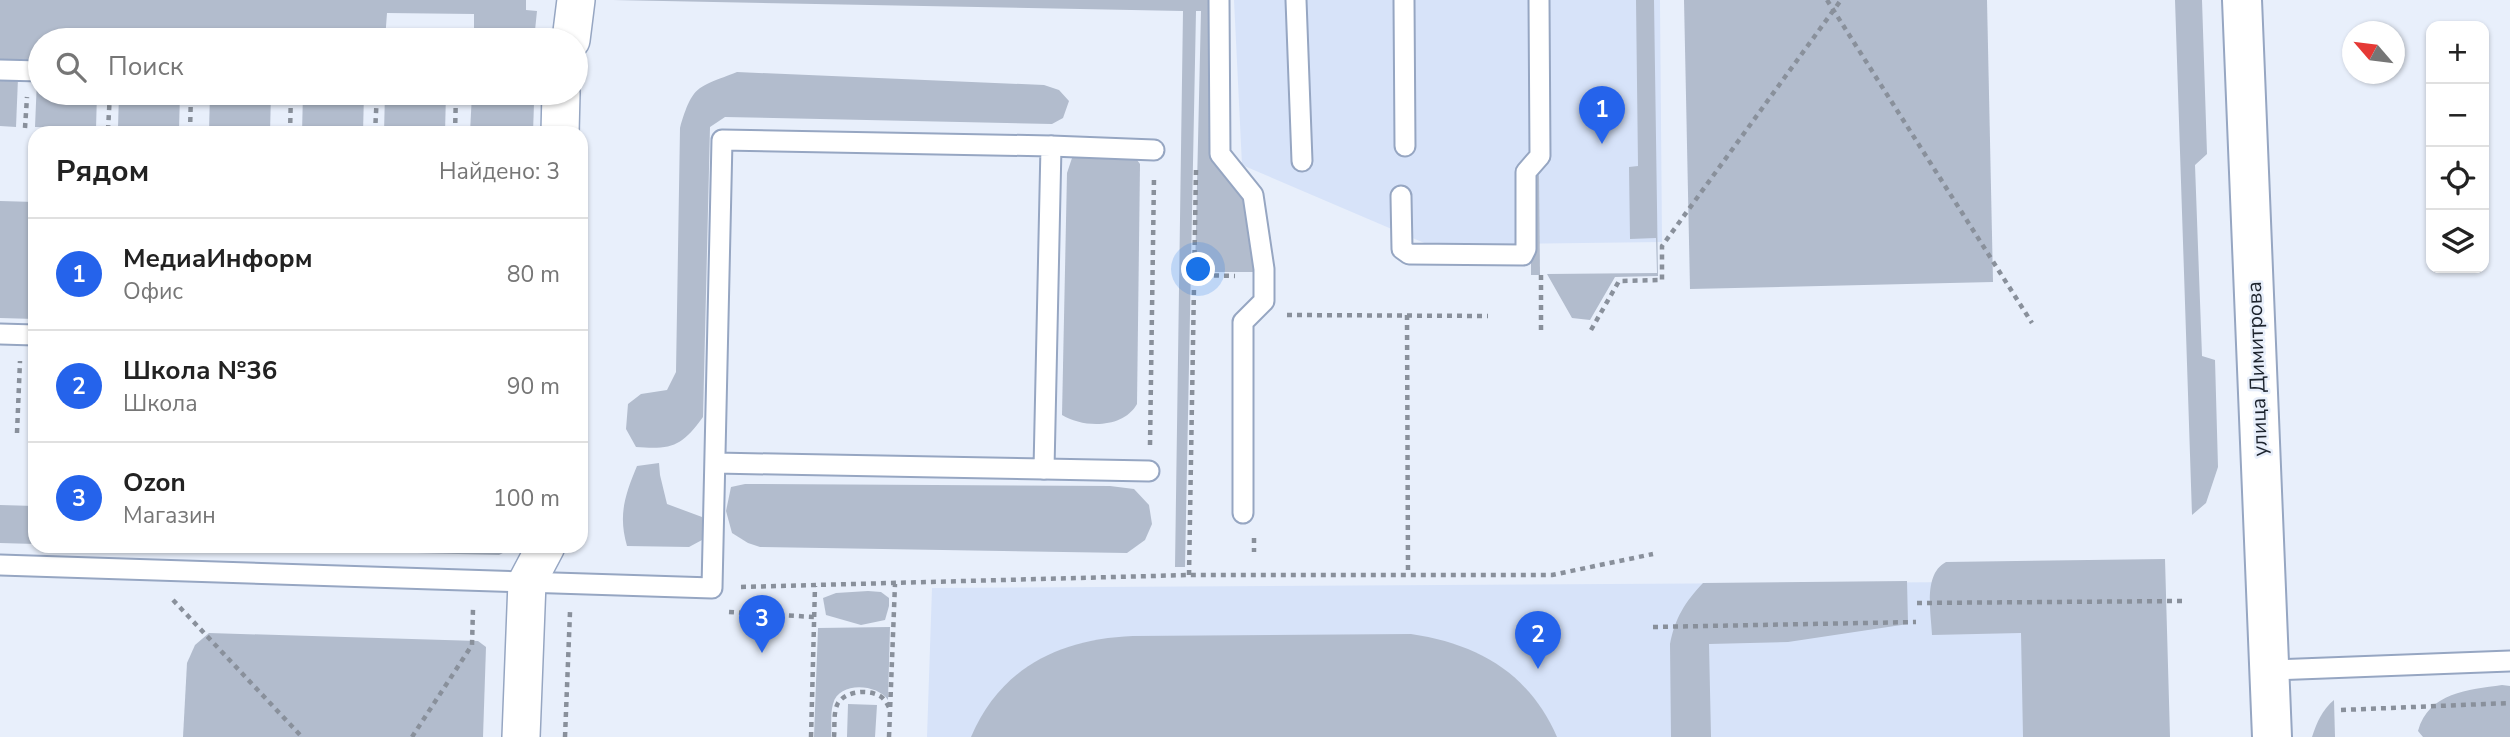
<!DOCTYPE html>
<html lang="ru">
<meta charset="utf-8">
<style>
:root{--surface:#fff;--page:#f6f6f6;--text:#222;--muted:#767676;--line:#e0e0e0;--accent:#2563eb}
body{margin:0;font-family:"Nunito Sans",sans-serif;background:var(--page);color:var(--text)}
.controls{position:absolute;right:21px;top:21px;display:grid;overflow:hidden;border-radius:14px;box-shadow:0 2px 5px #0004}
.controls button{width:63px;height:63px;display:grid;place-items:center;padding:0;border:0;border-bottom:2px solid var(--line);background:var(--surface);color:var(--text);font:35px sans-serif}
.compass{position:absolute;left:2342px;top:21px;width:63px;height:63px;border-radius:50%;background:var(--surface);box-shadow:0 2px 5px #0004;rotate:298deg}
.you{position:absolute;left:1199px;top:270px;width:24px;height:24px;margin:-18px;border:5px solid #fff;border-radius:50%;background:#1a73e8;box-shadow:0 0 0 10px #1a73e833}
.badge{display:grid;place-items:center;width:46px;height:46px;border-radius:50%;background:var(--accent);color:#fff;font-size:23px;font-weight:700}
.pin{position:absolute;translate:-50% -58px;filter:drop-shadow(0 2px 4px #0008)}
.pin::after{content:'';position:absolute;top:37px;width:24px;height:21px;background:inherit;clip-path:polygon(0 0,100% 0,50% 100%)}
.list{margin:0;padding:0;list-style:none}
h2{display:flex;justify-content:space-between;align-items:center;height:91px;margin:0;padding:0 28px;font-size:30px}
h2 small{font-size:23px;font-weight:400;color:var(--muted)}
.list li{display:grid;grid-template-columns:46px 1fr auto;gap:21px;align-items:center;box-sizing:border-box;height:112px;padding:0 28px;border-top:2px solid var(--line)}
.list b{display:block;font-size:26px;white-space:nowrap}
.list p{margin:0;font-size:23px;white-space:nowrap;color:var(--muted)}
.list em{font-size:23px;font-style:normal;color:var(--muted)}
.icon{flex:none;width:38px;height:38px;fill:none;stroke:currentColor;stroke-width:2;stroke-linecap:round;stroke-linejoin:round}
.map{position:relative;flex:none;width:2510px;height:737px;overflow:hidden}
.search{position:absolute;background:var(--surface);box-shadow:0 2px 5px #0004;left:28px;top:28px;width:560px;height:77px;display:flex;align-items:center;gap:18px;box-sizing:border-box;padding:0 24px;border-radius:38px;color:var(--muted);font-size:26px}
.panel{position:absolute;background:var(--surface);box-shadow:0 2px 5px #0004;left:28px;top:126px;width:560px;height:427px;border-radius:21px}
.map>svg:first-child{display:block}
</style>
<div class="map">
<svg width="2510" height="737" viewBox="0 0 2510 737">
<rect width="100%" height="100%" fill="#e8effb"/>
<g fill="#d7e3f9">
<path d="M1234 0H1660L1662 242 1429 245 1242 165Z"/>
<path d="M2146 581 2150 737H927L932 588Z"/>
</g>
<g fill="#b2bccd">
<path d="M0 0H526V10L537 11 534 40H474V14L387 13 385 40H40V60L0 59Z"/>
<path d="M613 0H1215V156L1248 198 1258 269 1253 272H1195L1201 11H1196L1185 567H1175L1183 11Z"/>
<path d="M1636 0H1654L1658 276 1615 277 1590 320 1572 318 1547 274 1657 273 1656 238 1630 239 1629 167 1638 166Z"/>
<path d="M1684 0H1987L1993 282 1690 289Z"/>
<path d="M2175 0H2202L2207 154 2195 165 2202 356 2215 360 2218 467 2206 503 2192 515Z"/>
<path d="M737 72 1044 85 1059 90 1069 101 1063 118 1052 124 725 117 710 127 703 417C682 446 672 450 636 447L626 429 628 404 641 394 667 390 676 372 680 128C693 84 697 88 737 72Z"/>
<path d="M0 78H18L16 127 0 126Z"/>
<path d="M37 79H40V93H97L96 129 35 127Z"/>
<path d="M119 93H180L179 130 118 128Z"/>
<path d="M210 93H271L270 133 209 131Z"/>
<path d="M303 93H364L363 133H302Z"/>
<path d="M385 93H446L445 133H384Z"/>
<path d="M472 93 528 94 534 103 533 133H470Z"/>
<path d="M1073 155 1134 156 1140 164 1137 404C1123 429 1083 428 1062 415L1067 173Z"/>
<path d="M1539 175 1540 275H1531V183L1533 178Z"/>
<path d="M0 201 35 202V319L0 318Z"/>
<path d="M659 463 660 475 667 504 702 517V540L689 547 627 546C618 515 625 495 637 466Z"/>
<path d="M745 484 1110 486 1134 489 1149 505 1152 524 1145 540 1127 553 760 547 748 543 732 533 726 511 731 487Z"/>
<path d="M0 505 35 506V544L0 543Z"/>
<path d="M130 546H516L499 555Z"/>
<path d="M2165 559 2170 737H2023L2021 633 1932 635C1931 612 1923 574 1946 562Z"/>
<path d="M1907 581 1908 624 1788 642 1709 644 1711 737H1671L1670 644C1675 618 1685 602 1703 583Z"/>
<path d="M868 591 881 592 889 598V606L885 620 861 625 826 615 823 598 836 593Z"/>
<path d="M890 627 888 700C877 684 839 681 833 704 830 714 832 727 831 737H814L818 628Z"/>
<path d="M209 633 478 641 486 647 483 737H183L187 663 195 645Z"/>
<path d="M1411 634C1478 644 1529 673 1557 737H971C1001 667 1060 639 1133 636Z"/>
<path d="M2502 685 2510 686V737H2423L2418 731C2429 692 2468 690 2502 685Z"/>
<path d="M2334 700 2335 737H2312C2317 722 2322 710 2334 700Z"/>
<path d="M848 704 877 705 875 737H847Z"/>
</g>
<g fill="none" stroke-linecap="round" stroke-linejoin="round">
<g stroke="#96a6c2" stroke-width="23">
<g id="service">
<path d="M1219 0 1220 154 1253 195 1264 269V301L1243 322V513"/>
<path d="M1296 0 1302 161"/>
<path d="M1404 0 1405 146"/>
<path d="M0 70 40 71"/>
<path d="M1051 146 1154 150"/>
<path d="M1401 196 1402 249 1409 254 1523 255 1526 249V172L1540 156 1539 0"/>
<path d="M0 334 35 335"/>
<path d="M1044 469 1149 471"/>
<path d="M0 565 712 588 722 140 1051 146 1044 469 716 463"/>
<path d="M2270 670 2510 661"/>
</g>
</g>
<g stroke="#96a6c2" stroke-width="40">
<g id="minor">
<path d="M571 40 576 0"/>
<path d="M560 133 561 93"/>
<path d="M521 737 527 582 546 546"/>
</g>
</g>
<g stroke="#96a6c2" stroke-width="42">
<path id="tertiary" d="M2242 0 2272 737"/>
</g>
<g stroke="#89909b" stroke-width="4.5" stroke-dasharray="5 5" stroke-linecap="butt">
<path d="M1827 0 2032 323"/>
<path d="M25 128 27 97"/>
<path d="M108 130 110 93"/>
<path d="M190 132 191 93"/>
<path d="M290 133 291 93"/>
<path d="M375 133 377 93"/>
<path d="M455 133 456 93"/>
<path d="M1194 275 1235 276"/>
<path d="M1541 275V330"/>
<path d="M1287 315 1488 316"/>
<path d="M1407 315 1408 575"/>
<path d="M1591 330 1619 281 1662 280V246L1841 0"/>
<path d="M17 433 20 361"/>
<path d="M1150 445 1154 177"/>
<path d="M1254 538V552"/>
<path d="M1189 575 1196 170"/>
<path d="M741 587 1189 575H1552L1653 554"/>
<path d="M173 600 302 737"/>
<path d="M1917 603 2182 601"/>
<path d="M729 612 814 617"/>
<path d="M1653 627 1916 622"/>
<path d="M2341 710 2510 703"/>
<path d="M412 737 472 645 473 609"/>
<path d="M565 737 570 612"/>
<path d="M811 737 815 586"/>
<path d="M834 737C835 727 833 712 838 703 846 691 868 689 880 696 885 699 887 704 890 709"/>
<path d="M889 737 895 584"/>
</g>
<use href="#service" stroke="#fff" stroke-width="19"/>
<use href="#minor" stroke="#fff" stroke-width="37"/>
<use href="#tertiary" stroke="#fff" stroke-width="38"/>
</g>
<g text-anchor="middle" stroke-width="5" stroke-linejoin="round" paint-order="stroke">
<g font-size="21" fill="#1c232d" stroke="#e8effb">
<text transform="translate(2257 369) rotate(-92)" y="7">улица Димитрова</text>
</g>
</g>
</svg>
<div class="controls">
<button>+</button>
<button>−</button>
<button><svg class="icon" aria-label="locate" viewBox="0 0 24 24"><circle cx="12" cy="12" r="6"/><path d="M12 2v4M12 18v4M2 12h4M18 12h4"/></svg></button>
<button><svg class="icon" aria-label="layers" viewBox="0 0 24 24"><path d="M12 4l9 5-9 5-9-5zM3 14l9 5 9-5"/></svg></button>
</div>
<svg class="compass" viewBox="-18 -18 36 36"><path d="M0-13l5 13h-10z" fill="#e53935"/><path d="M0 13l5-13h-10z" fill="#767676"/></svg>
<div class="you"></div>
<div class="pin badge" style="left:1602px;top:144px">1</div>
<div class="pin badge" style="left:1538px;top:669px">2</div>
<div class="pin badge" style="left:762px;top:653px">3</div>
<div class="search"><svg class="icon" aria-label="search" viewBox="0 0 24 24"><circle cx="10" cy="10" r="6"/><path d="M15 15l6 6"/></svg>Поиск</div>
<section class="panel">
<h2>Рядом<small>Найдено: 3</small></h2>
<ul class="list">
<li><span class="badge">1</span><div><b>МедиаИнформ</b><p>Офис</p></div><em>80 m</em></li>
<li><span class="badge">2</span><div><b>Школа №36</b><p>Школа</p></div><em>90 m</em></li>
<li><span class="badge">3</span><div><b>Ozon</b><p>Магазин</p></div><em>100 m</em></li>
</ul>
</section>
</div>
